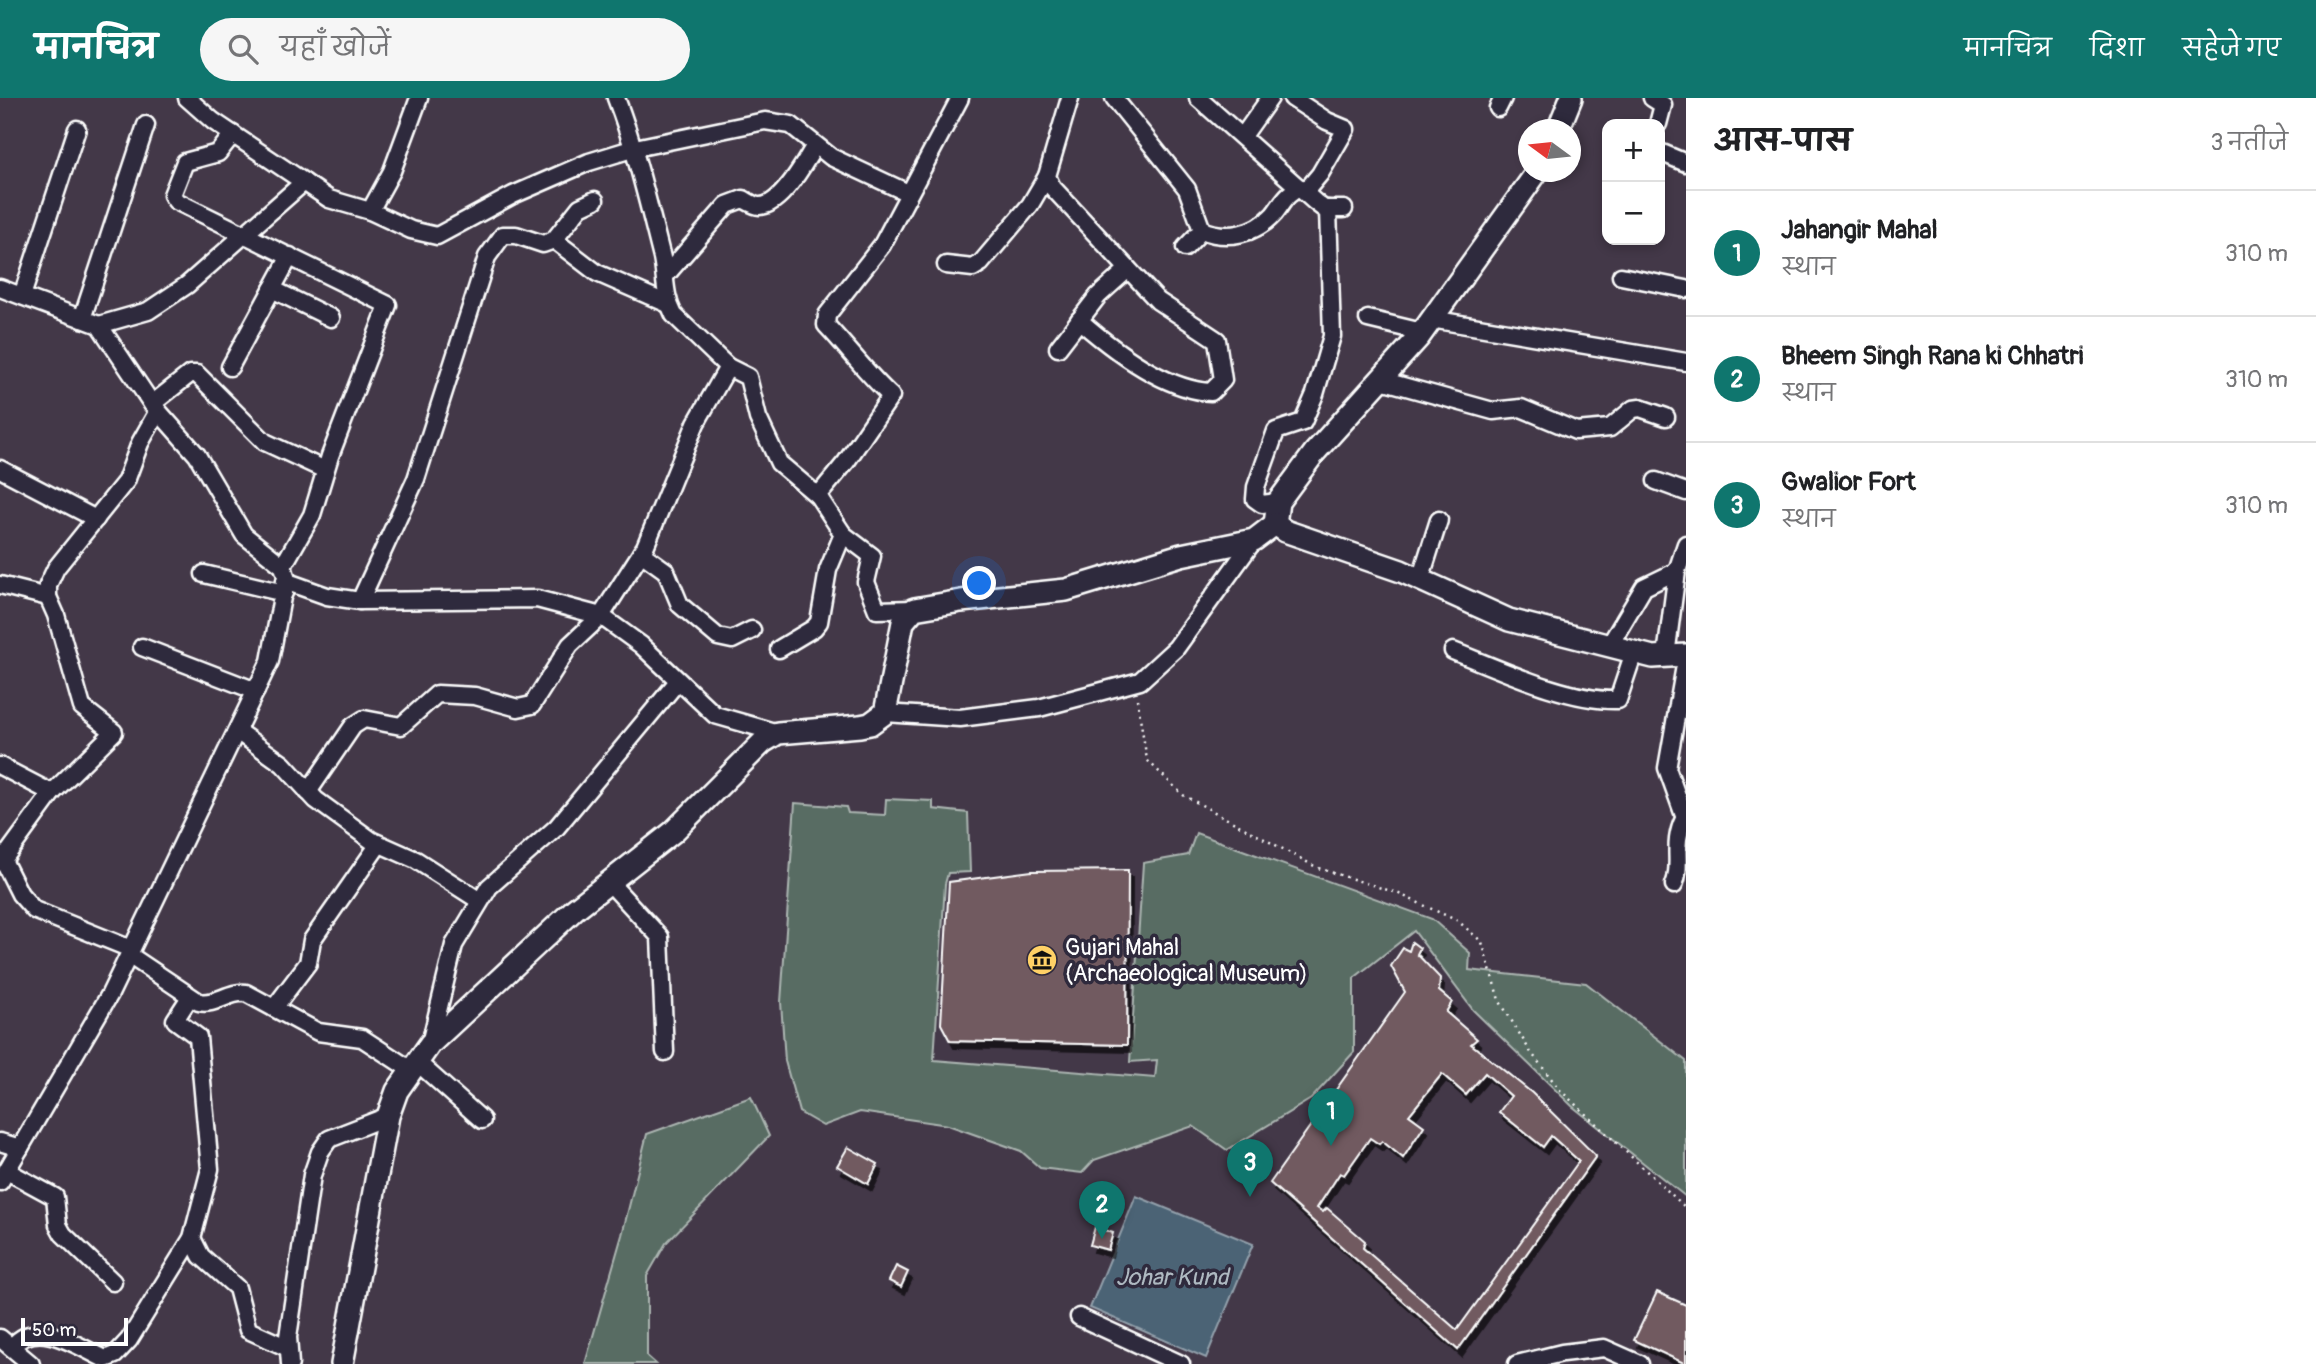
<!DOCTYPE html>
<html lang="hi">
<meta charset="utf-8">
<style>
:root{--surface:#fff;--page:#f6f6f6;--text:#202124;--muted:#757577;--line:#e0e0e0;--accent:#0f766e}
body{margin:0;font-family:Pangolin,"Playpen Sans Deva",sans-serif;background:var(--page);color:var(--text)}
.controls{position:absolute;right:21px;top:21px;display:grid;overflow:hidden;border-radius:14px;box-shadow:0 4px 10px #0003}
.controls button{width:63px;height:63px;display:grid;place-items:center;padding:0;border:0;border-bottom:2px solid var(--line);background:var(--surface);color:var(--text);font:35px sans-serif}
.compass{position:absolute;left:1518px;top:21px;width:63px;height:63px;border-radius:50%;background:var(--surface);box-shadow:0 4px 10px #0003;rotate:285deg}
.scale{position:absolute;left:21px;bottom:18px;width:107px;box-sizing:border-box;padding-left:7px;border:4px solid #fff;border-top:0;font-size:19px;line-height:24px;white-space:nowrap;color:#fff;-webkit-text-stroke:5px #2f2a3d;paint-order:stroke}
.you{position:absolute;left:980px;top:486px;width:24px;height:24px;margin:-18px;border:5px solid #fff;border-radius:50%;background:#1a73e8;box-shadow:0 0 0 10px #1a73e833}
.badge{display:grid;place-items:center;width:46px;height:46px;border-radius:50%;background:var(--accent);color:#fff;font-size:23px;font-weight:700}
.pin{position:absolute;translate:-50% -58px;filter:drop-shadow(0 2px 4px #0008)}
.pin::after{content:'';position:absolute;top:37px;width:24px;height:21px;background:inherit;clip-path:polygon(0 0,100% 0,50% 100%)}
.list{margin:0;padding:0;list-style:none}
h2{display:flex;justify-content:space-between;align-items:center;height:91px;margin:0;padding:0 28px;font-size:30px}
h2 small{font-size:23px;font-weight:400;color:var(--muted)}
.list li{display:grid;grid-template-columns:46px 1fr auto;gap:21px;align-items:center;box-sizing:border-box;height:126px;padding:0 28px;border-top:2px solid var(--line)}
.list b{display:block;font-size:26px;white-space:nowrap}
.list p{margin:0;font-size:23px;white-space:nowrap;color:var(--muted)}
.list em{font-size:23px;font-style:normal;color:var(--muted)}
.icon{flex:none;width:38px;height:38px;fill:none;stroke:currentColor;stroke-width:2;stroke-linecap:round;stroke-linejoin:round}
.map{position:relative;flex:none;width:1686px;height:1266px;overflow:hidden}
header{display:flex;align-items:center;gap:42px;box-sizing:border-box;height:98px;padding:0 35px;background:var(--accent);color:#fff}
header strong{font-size:33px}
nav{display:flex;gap:38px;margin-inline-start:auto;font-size:24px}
.search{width:490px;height:63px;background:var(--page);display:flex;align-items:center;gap:18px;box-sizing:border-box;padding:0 24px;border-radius:38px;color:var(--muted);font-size:26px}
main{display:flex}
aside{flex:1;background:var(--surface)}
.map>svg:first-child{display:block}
</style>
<header>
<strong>मानचित्र</strong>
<div class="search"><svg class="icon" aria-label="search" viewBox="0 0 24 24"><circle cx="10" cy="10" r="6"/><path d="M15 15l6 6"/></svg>यहाँ खोजें</div>
<nav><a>मानचित्र</a><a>दिशा</a><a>सहेजे गए</a></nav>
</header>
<main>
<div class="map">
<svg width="1686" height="1266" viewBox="0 0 1686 1266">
<defs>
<filter id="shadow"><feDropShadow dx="4" dy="7" stdDeviation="0" flood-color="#0009"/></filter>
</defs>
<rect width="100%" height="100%" fill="#433848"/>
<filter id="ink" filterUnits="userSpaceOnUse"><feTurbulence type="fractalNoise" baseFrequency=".0143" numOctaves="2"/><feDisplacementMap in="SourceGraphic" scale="14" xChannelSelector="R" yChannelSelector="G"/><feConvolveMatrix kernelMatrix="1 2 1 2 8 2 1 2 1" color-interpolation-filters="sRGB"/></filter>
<g filter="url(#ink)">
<g fill="#596c64" stroke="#acb6b2" stroke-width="2">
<path d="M886 701 933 703V711L968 715 970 774 948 775 945 786 934 962 1155 980 1157 962 1130 964 1143 765 1188 757 1196 735 1432 821 1470 855 1469 872 1586 885 1686 963V1099L1572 1008 1473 912 1414 833 1354 880V954L1311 1001 1227 1052 1193 1028 1094 1062 1082 1075 1040 1070 1021 1053 948 1027 860 1014 823 1028 799 1014 785 963 781 904 795 705 846 709 848 715 885 717Z"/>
<path d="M751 999 769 1038 666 1145 647 1178V1258L656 1266H585L622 1137 647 1036Z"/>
</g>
<path fill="#4b6375" stroke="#93a1ac" stroke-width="2" d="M1136 1098 1253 1146 1206 1260 1090 1210Z"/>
<g fill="#715a61" stroke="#fff" stroke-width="2" fill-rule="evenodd" filter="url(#shadow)">
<path d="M1128 772 1127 947 950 943 941 926 949 784 1032 773Z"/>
<path d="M1412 844 1420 850 1417 856 1440 880 1439 893 1452 904 1446 914 1477 941 1471 946 1532 995 1596 1058 1458 1252 1270 1085 1405 894 1391 868 1403 850 1409 853ZM1485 975 1511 998 1499 1014 1543 1049 1551 1038 1579 1063 1457 1232 1363 1150 1365 1143 1327 1110 1323 1114 1317 1110 1340 1075 1344 1077 1370 1040 1379 1046 1382 1043 1403 1060 1424 1028 1409 1017 1442 976 1466 997Z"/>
<path d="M848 1049 878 1066 868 1086 837 1068Z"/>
<path d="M1095 1129 1113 1135 1108 1152 1090 1147Z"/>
<path d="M896 1168 908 1174 901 1189 889 1183Z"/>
<path d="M1657 1194 1686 1207V1266L1634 1242Z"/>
</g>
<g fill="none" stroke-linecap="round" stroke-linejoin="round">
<g stroke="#fff" stroke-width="21">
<g id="minor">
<path d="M187 0 213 23 304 84"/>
<path d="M1070 0 1047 78 1052 89 1158 203 1217 242 1223 282 1211 294C1165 292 1112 251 1079 222"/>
<path d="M1114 0 1187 91 1202 132"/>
<path d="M1198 0 1315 104 1324 111H1344"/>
<path d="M1292 0 1327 23 1346 31 1320 76 1305 94"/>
<path d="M1652 0 1663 7 1658 26"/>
<path d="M1498 10 1503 0"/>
<path d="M233 36 218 55 185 64 172 97 176 103 388 207 330 358 312 417 283 468"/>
<path d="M1243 38 1270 0"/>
<path d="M1660 54 1686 65"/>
<path d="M370 113 411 132 437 138 513 97 589 64 635 50 765 23 791 27 831 59 908 95"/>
<path d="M554 142 597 175 668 206"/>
<path d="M1185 150 1202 132C1226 142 1255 137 1274 116 1283 105 1286 94 1302 90"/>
<path d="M946 167 973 170 981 165 1030 107 1047 78"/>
<path d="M666 177 727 107 743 101C747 103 754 108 759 108 780 109 806 63 815 47"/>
<path d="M1621 178 1686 191"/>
<path d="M0 190 99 227 152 306 197 357 244 437 283 468 286 478 270 563 110 896 0 1084"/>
<path d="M272 191 331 220"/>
<path d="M22 198 77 31"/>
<path d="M82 221 146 27"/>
<path d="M1368 221 1422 234"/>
<path d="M1431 221 1686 264"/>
<path d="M99 227 148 213 187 187 304 84 329 101 370 113 392 73 419 0"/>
<path d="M1058 250 1098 198 1128 171"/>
<path d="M230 269 290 158"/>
<path d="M728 269 748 279 758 320 779 365 818 398 846 364 891 298C867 276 849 251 826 227L827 217 882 147 960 0"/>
<path d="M1381 282 1493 313 1521 310 1576 333 1610 330 1633 311 1640 310 1666 319"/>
<path d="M152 306 190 276H197L265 344 325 372"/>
<path d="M0 371 96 421"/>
<path d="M1656 383 1686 394"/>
<path d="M818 398 843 436 872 458 866 484 877 512 914 511"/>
<path d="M1278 404 1262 406 1255 401 1256 389 1276 333 1303 324 1315 296 1332 238 1328 111"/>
<path d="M641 455 666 473 680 507 718 539 732 542 752 532"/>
<path d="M204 476 284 495"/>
<path d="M1420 482 1439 422"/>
<path d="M285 483 327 498 360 503 537 501 601 518 641 547 715 617 778 635"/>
<path d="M0 487 48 499"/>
<path d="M360 503 416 381 487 159 503 137H516L543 146 554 142 580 109 595 102"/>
<path d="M1609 548 1644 489 1677 473"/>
<path d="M142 549 256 593"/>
<path d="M779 551 814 530 819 524 828 472 843 436"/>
<path d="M1453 553C1499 571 1569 604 1618 602L1634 554"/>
<path d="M1666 558 1677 473 1686 446"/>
<path d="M1686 562 1667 670 1686 723"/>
<path d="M885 615 960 620 1039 610 1140 583 1176 550 1254 442"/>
<path d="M237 633 283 666 316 702 371 742 416 762 480 803"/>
<path d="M0 668 52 695 3 762"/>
<path d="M308 694 353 628 364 621 401 628 437 596 475 598 518 610 532 607 570 547 601 518 645 449 696 325 728 269 674 217C664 198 666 180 662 160 648 105 636 52 616 0"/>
<path d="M52 695 114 634 82 609 56 517 48 499V487L56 470 126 383 140 345 158 313"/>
<path d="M0 756 20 796 34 812 131 851"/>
<path d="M609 784 660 839 665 954"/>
<path d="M1674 787C1683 766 1671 747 1684 721"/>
<path d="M129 857 199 904C215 908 229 893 246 895L318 934 362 940 411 972"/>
<path d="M274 910 308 865 312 842 379 746"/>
<path d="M430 946 454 847 489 789 557 729 678 583"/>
<path d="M417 964 482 1022"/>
<path d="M0 1044 20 1050"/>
<path d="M7 1073 55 1099 58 1127 63 1136 113 1184"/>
<path d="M192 1140 201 1158 237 1190 248 1232 288 1250"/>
<path d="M1079 1219 1181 1266"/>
<path d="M0 1240 31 1266"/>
<path d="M13 1248C37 1219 77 1248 105 1261L115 1257 129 1242 192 1140 210 1071 198 939 175 922 190 899"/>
<path d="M290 1266 288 1239 312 1077 320 1054 329 1041 388 1018"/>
<path d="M1517 1266 1562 1255 1604 1250 1640 1266"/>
</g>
</g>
<g stroke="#fff" stroke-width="26">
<g id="major">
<path d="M1558 32 1571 0"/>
<path d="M1275 426 1278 404 1315 354 1419 239 1537 74"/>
<path d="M1275 426 1285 433 1401 473 1509 522 1653 559 1686 557"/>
<path d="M342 1266 388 1018 397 993 430 946 575 811 673 734 763 644 778 635 860 628 870 626 885 615 903 524 914 511 961 503 1066 492 1181 457 1254 442 1275 426"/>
</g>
</g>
<path stroke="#fff" stroke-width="2.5" stroke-dasharray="2 5" stroke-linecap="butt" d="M1137 601 1147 662 1183 697 1318 770 1397 795 1458 823 1482 844 1499 902 1530 953 1560 992 1686 1110"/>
<use href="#minor" stroke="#2f2a3d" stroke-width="16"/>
<use href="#major" stroke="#2f2a3d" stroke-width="21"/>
</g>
</g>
<defs>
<g id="museum-disc" transform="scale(1.575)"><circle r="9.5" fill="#ffd166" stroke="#2f2a3d"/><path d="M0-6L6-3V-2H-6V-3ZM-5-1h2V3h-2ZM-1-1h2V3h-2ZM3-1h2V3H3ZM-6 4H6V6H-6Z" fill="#111"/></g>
</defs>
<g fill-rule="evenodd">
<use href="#museum-disc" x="1042" y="862"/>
</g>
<g text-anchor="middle" stroke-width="7" stroke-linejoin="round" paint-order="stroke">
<g font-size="23" fill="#fff" stroke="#2f2a3d" text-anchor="start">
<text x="1065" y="857">Gujari Mahal<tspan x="1065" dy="26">(Archaeological Museum)</tspan></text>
</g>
<g font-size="24" font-style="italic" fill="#aeb9c1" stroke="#2f2a3d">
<text x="1172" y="1187">Johar Kund</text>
</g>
</g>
</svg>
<div class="controls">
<button>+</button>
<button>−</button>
</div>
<svg class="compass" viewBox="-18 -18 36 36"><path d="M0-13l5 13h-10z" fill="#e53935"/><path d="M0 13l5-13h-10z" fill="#757577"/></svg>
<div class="scale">50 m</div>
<div class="you"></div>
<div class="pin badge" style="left:1331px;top:1048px">1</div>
<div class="pin badge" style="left:1102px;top:1141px">2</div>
<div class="pin badge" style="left:1250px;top:1099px">3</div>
</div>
<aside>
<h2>आस-पास<small>3 नतीजे</small></h2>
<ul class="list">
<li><span class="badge">1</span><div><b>Jahangir Mahal</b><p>स्थान</p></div><em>310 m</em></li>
<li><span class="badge">2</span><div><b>Bheem Singh Rana ki Chhatri</b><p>स्थान</p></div><em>310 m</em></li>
<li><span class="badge">3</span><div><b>Gwalior Fort</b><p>स्थान</p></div><em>310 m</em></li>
</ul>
</aside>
</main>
